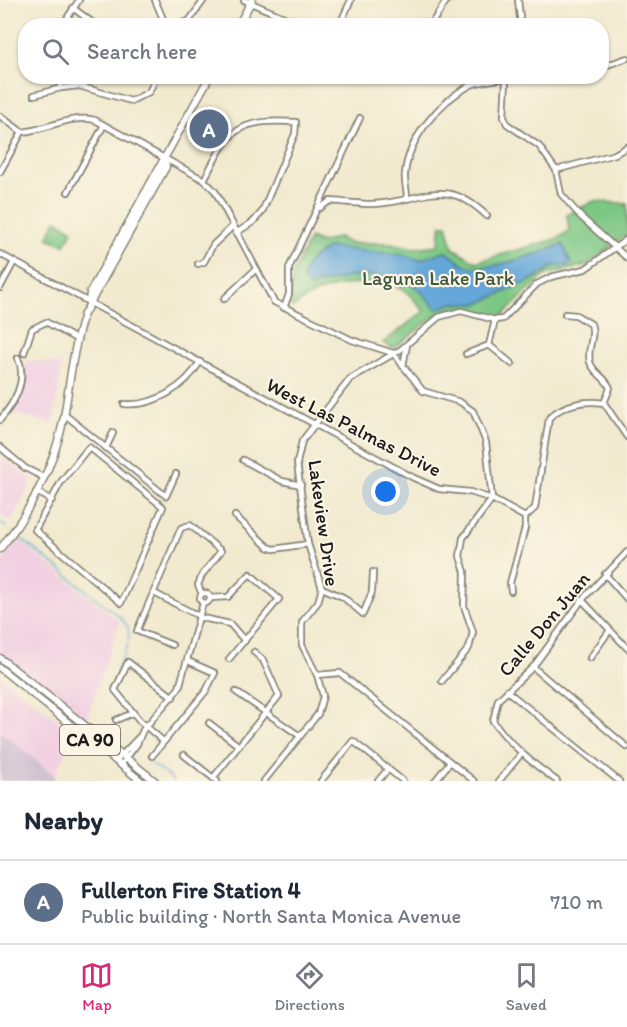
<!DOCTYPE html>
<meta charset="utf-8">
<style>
:root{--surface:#fff;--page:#f2f2f3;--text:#1f2937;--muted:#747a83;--line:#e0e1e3;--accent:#db2777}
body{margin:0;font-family:Itim,sans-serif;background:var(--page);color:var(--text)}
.you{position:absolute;left:386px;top:492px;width:21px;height:21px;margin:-15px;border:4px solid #fff;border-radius:50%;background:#1a73e8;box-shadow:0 0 0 9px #1a73e833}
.badge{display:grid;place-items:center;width:39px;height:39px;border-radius:50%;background:var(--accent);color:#fff;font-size:20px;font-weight:700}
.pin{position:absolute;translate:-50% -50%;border:3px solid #fff;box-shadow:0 2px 6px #0006}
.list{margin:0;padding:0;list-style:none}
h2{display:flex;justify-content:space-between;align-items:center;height:78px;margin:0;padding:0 24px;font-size:26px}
h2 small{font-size:20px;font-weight:400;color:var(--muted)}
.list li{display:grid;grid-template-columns:39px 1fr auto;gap:18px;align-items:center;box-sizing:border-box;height:84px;padding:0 24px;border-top:2px solid var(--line)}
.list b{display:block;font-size:22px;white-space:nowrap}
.list p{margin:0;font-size:20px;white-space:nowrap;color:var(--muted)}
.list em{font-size:20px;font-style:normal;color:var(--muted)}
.icon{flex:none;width:33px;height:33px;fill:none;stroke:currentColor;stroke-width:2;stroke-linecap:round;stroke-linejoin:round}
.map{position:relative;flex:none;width:627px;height:781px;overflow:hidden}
.search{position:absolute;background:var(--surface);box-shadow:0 2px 4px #0004;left:18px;right:18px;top:18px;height:66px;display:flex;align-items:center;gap:15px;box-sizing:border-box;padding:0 21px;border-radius:24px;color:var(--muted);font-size:22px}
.sheet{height:162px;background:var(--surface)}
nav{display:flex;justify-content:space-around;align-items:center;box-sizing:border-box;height:84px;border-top:2px solid var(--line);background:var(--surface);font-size:16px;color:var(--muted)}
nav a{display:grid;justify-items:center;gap:3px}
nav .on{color:var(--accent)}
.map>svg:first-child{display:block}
</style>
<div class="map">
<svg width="627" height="781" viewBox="0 0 627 781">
<rect width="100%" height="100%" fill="#fcf5e5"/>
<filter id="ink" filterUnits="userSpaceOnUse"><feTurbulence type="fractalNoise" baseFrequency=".0167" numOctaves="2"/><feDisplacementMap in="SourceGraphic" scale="12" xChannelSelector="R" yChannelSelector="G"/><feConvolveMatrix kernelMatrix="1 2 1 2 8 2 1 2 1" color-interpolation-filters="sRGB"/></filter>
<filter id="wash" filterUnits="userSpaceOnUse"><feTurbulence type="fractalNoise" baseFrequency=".008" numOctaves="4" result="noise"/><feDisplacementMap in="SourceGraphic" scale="24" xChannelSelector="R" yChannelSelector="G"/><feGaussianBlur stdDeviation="1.35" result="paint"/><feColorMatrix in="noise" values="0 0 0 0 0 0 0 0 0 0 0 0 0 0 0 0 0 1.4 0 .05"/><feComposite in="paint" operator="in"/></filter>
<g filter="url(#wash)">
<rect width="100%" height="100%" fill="#f1eacf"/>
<g fill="#f1d0e2">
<path d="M26 360 62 364 53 424 10 413 22 396Z"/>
<path d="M2 456 33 480 11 521 0 514Z"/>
<path d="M19 540 120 622 86 720 0 652V564Z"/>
<path d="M0 676 75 733 55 776 0 731Z"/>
</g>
<path fill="#cebed0" d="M0 731 55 776 53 781H0Z"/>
<g fill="#7dc785" stroke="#4c7250" stroke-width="1.5">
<path d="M594 201 627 204V234L587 265 545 275 500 318C486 317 474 308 459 308 433 308 414 338 392 348L383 343 424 311C417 304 409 291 400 288 370 276 315 286 293 308L289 304 294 271 310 238 321 243 338 237 348 243H390L414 248 438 245 441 225H447L453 248 476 262 559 238 569 230 567 215Z"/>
<path d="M56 220 73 230 65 245 48 238Z"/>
</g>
<path fill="#65a7d9" stroke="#40627a" stroke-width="1.5" d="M563 244 571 263 567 266 556 265 528 282 477 304 454 303 437 309C429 302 424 292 414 286 385 268 341 277 310 287L303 278C305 261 316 255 329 247L404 255 419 260 445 251C453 255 459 264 468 266 487 272 544 252 563 244Z"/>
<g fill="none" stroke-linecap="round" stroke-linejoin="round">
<g stroke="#65a7d9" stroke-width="1.5">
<path d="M0 522 6 527"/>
<path d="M20 538 121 618 128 627 129 640"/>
<path d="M109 693 128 644"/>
<path d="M152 764 174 781"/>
</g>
</g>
</g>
<g filter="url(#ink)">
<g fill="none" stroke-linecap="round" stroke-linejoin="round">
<g stroke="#868376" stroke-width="8">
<g id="minor">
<path d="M155 0 166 26"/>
<path d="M244 0 305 26"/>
<path d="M518 0 521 26"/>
<path d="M73 8 97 26"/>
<path d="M62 26 79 0"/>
<path d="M171 26 189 21 204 0"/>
<path d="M339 26 351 0"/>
<path d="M430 26 447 0"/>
<path d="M602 67 627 58"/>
<path d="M58 76 61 88"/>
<path d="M323 77V76"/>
<path d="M506 80 504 117 507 124 539 146 556 170 561 194 581 217 627 258"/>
<path d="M34 95 61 88 79 86 131 101 149 92 157 76"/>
<path d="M0 116 22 132C46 130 72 114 95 120L204 180 215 191 274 302 352 340 393 353 423 391 460 402 473 411 486 442 492 499 463 538 460 556 465 572 464 606 473 632 469 648 442 681"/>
<path d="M556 170 615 154 627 147"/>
<path d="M0 172 22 132"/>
<path d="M204 180C230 129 236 119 296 122L295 134 262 212 253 222 236 233"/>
<path d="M68 192 104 125"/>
<path d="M407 197C407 190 404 181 405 174 408 139 439 102 469 86 480 80 519 77 533 76"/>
<path d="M320 208 330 201C344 202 358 204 372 204 423 203 442 173 487 216"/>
<path d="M0 254 414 478 439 489 470 492 492 499 525 517 535 508 549 418C563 404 584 400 604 403L627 437"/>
<path d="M198 264 204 262 213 245 233 226"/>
<path d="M0 288 14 262"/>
<path d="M224 299 255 270"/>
<path d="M284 308 289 294V268L360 118"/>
<path d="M565 314 576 315 591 324C596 338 586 348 590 362 593 373 606 377 610 388L604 403"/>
<path d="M489 345 512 364"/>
<path d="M24 353 32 329 46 322 76 339"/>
<path d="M466 354 489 345 495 320"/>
<path d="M403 366 407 345"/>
<path d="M124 404C154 407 185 387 200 362"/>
<path d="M64 414 166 496 176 474"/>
<path d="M0 420C14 403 28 381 18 358"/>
<path d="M0 447 25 468 43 477"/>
<path d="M89 447 163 507 121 603 35 530 61 482Z"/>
<path d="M106 448 113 433"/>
<path d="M243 460 282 481 301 485"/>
<path d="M36 492 52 500"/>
<path d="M235 516 268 547 274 549 308 544"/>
<path d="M605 574 627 599"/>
<path d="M322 588 343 597 363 614 372 592 373 572"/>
<path d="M511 591 510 583 525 528V517"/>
<path d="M154 593 199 616"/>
<circle cx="205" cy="598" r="5"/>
<path d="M210 598 228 597 250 574 279 599 229 659"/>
<path d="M582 600 627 648"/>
<path d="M198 617 230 624 245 641"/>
<path d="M172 645 137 631 181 528 190 525 221 551 202 575 198 585 202 594"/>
<path d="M590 658 610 630"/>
<path d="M533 667 627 747"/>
<path d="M317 675 340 673 474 781"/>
<path d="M507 691 619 781"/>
<path d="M236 692 300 736"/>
<path d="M116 720 133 713"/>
<path d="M209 723 239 746"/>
<path d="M163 741 140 721 115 690 128 662 173 697"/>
<path d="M184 755 217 781"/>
<path d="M152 756 206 691 215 673 188 661"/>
<path d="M116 761 139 737"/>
<path d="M121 765 137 744 143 730 179 688 203 603"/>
<path d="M213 778 279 696 263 660 254 652"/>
<path d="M264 781 318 714 323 696 317 675 302 645V622L318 602 322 588 308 544 297 463 302 441 350 379 400 350 439 317 461 311 495 320 503 319 537 284 551 277 585 269 627 239"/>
<path d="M321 781 353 741 403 781"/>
<path d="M378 781 388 769"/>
<path d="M435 781 450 762"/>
<path d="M499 781 521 754"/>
<path d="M557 781C532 763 511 746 493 721L498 700 533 667 582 600 627 552"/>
</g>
</g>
<g stroke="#868376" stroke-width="9">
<g id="major">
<path d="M238 26 252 0"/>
<path d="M89 302 90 292 210 76"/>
<path d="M0 549C30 512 55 464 64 417 70 382 73 348 84 314L166 167 165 158"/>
<path d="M0 658 155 781"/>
<path d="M0 668 141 781"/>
</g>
</g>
<use href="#minor" stroke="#fff" stroke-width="4.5"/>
<use href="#major" stroke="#fff" stroke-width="6"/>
</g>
</g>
<g text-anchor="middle" stroke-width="4.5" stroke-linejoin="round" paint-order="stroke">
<rect fill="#fcf5e5" stroke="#5f5d58" stroke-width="1.5" x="60" y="725" width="60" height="30" rx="4.5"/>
<g font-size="18" font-weight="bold" fill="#1c1c1c">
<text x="90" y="746">CA 90</text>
</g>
<g font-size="20" fill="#3e5841" stroke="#fcf5e5">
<text x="438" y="285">Laguna Lake Park</text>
</g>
<g font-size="20" fill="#1c1c1c" stroke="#fcf5e5">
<text transform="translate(354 427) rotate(27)" y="7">West Las Palmas Drive</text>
<text transform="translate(324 523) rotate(82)" y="7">Lakeview Drive</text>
<text transform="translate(544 624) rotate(-50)" y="7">Calle Don Juan</text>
</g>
</g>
</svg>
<div class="you"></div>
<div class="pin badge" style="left:209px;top:129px;background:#5c6f8a">A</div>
<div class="search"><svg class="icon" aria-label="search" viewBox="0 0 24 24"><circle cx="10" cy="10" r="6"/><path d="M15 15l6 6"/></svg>Search here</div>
</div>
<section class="sheet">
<h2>Nearby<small></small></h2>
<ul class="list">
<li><span class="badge" style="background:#5c6f8a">A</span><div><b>Fullerton Fire Station 4</b><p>Public building · North Santa Monica Avenue</p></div><em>710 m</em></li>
</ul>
</section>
<nav>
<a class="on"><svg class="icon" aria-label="map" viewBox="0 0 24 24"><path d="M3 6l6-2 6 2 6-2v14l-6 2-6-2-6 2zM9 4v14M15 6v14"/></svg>Map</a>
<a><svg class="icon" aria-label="directions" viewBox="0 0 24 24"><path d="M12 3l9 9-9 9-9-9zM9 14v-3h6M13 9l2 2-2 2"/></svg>Directions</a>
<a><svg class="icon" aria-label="saved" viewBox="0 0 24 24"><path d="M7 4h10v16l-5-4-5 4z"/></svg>Saved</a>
</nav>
